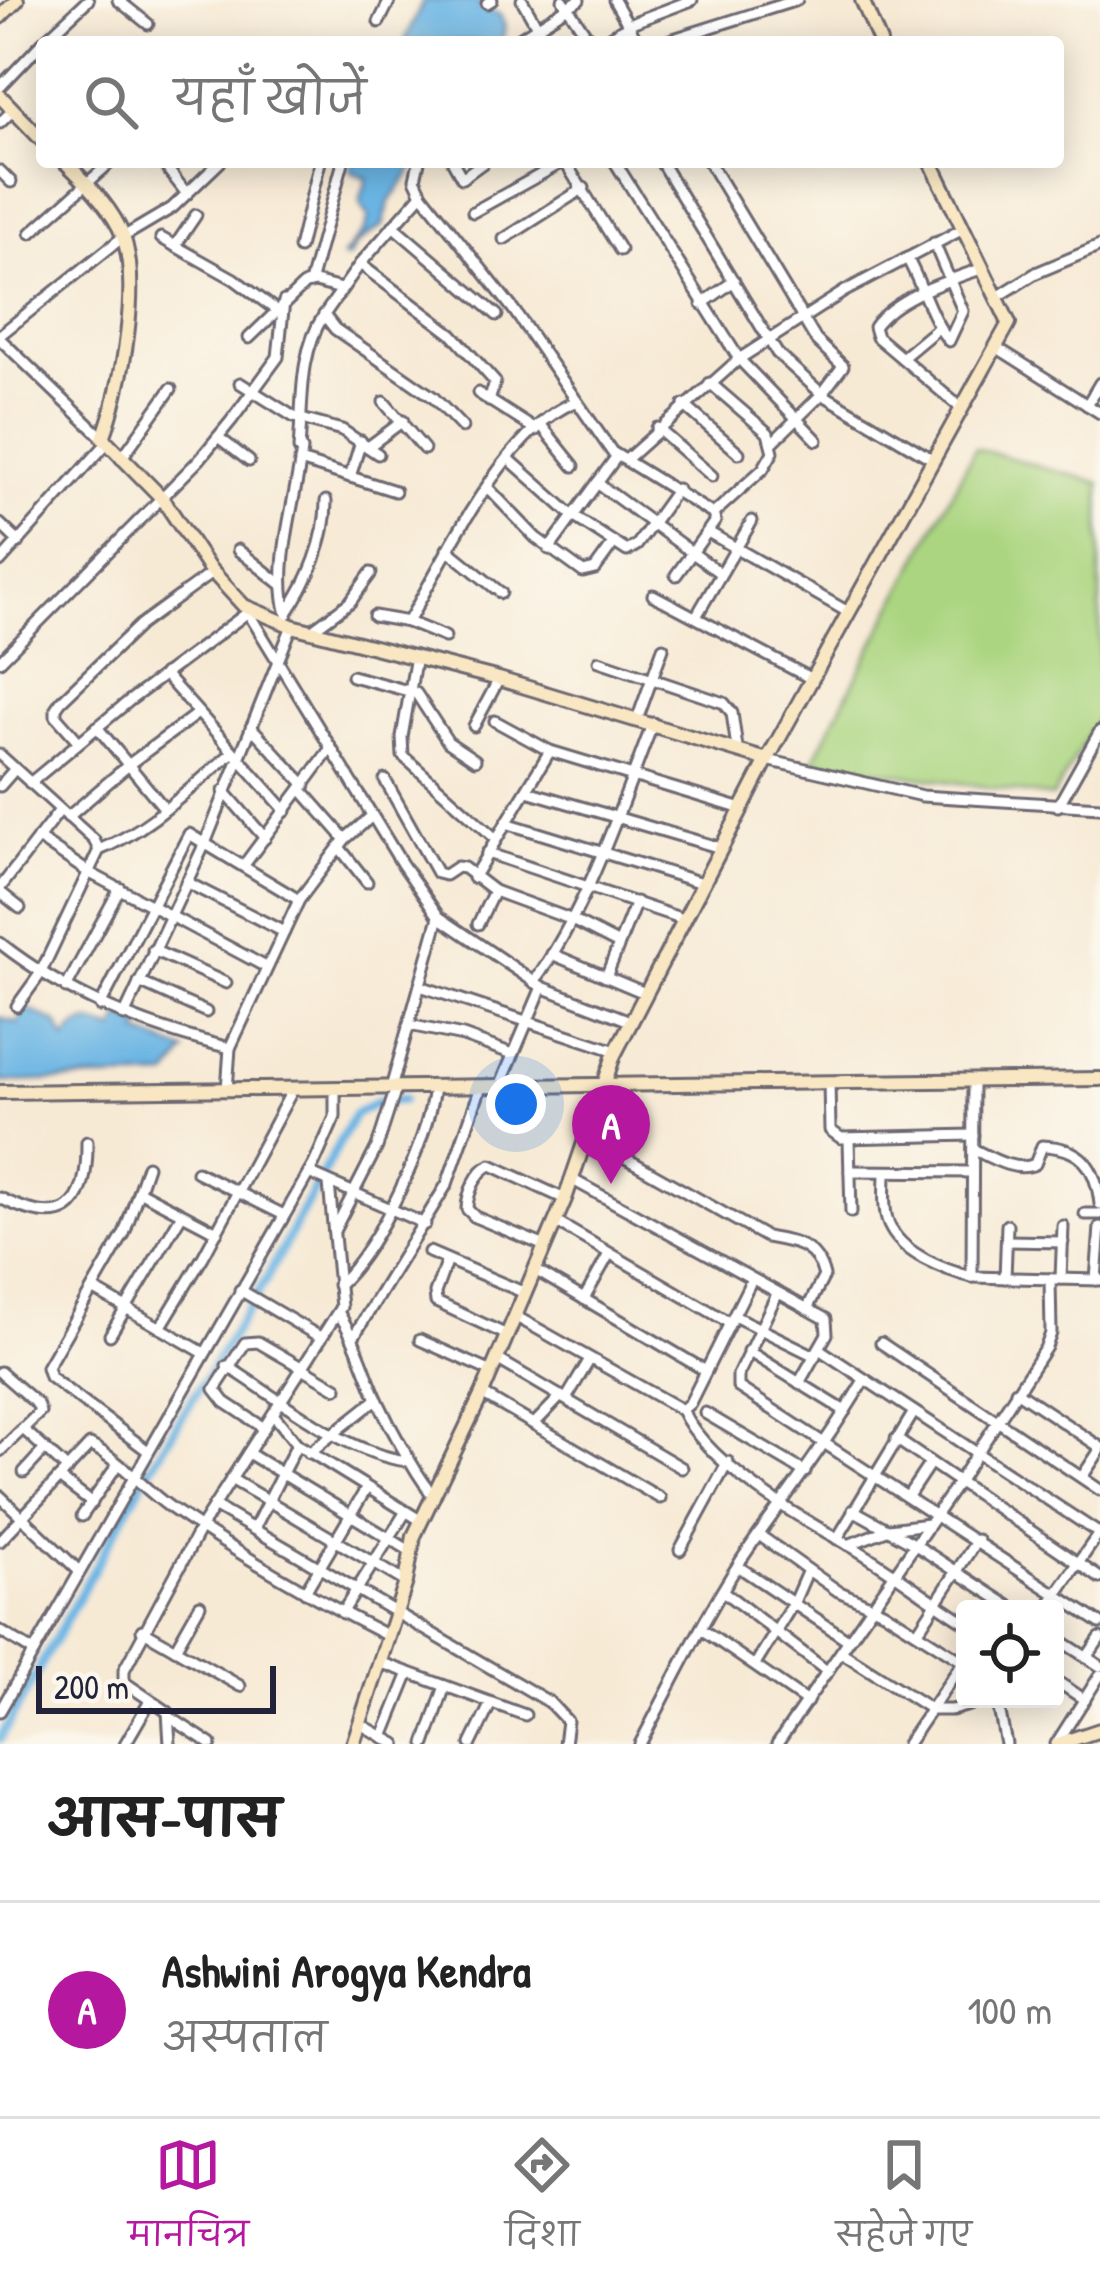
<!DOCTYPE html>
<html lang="hi">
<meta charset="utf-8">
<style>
:root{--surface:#fff;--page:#f2f2f2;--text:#222;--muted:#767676;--line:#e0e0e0;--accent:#b5179e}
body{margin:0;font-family:"Patrick Hand","Playpen Sans Deva",sans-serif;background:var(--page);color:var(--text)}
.controls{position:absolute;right:36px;bottom:36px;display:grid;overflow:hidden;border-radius:12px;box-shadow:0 6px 30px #0003}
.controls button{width:108px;height:108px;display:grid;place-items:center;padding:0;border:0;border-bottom:3px solid var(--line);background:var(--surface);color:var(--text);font:60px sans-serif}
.scale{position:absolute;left:36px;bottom:30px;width:240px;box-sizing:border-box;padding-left:12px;border:6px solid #22223b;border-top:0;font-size:33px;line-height:42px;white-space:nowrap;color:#22223b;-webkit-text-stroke:9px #fbf7ec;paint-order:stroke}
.you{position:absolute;left:516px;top:1104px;width:42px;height:42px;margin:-30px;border:9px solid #fff;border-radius:50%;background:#1a73e8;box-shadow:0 0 0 18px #1a73e833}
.badge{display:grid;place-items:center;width:78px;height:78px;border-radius:50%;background:var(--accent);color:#fff;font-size:39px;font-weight:700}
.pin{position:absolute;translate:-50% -99px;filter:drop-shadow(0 3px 6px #0008)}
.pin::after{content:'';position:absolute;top:63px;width:42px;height:36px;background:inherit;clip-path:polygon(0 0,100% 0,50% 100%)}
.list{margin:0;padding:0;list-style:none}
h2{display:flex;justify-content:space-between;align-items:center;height:156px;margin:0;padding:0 48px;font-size:51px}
h2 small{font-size:39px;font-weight:400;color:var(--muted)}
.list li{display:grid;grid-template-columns:78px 1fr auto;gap:36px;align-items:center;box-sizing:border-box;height:216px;padding:0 48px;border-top:3px solid var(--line)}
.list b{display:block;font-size:45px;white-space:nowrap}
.list p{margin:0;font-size:39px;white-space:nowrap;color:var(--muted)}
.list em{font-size:39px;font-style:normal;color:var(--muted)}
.icon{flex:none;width:66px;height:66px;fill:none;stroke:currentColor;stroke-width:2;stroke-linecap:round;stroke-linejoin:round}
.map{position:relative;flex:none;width:1100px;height:1744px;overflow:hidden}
.search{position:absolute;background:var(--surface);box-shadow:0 6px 30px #0003;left:36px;right:36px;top:36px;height:132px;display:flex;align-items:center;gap:30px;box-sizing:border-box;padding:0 42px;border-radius:12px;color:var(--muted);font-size:45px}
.sheet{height:372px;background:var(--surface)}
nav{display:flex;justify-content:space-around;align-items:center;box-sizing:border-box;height:168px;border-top:3px solid var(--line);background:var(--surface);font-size:33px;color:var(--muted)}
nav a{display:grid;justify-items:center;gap:6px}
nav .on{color:var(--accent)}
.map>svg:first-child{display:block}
</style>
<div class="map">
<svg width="1100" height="1744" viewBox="0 0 1100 1744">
<rect width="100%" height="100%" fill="#fbf7ec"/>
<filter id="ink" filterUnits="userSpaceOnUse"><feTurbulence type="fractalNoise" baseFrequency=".00833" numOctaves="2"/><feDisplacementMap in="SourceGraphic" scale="24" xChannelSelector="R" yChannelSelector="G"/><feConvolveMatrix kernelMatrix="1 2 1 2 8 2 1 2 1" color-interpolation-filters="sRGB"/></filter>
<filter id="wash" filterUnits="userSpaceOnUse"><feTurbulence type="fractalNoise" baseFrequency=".004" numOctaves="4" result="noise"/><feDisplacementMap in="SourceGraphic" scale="48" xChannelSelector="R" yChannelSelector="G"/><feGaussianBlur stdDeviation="2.7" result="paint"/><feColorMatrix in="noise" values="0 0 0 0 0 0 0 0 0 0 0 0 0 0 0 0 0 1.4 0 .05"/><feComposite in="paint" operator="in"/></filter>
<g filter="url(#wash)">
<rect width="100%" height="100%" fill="#f7ead5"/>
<path fill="#abd580" stroke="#667c5e" stroke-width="3" d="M975 448 1100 483V714L1053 797 813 761Z"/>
<g fill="#6bb5e4" stroke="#466c90" stroke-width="3">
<path d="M424 0H478L481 7 500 15 505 27 502 42H404Z"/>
<path d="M351 162H418L389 203 383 225 355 245 348 258 342 257 365 230 369 217 360 203 367 178 350 171Z"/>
<path d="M24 1007 57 1023 65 1040 76 1027 88 1022 115 1030 120 1017 141 1025 139 1033 186 1052 168 1077 0 1082V1017L18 1023Z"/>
</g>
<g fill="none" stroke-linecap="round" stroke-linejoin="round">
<path stroke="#6bb5e4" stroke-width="9" d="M0 1739 146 1475 264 1283 354 1115 378 1102 403 1100"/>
</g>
</g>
<g filter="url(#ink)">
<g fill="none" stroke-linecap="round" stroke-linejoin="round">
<g stroke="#6d6871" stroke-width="15">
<g id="street">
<path d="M118 0 148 24"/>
<path d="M522 0 546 42"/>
<path d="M563 0 591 42"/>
<path d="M614 0 638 42"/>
<path d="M487 3 492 0"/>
<path d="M379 22 390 0"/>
<path d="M667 41 797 0"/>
<path d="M43 42 88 0"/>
<path d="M513 42 579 0"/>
<path d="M601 42 634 22 692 0"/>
<path d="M0 87 42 43"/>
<path d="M0 123 12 111"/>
<path d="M162 162 187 194"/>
<path d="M419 162 415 179 422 194 513 309 612 452 713 514 715 521 676 575"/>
<path d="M453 162 462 178 484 162"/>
<path d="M565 162 620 250"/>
<path d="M615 162 739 359 845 291 963 229"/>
<path d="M661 162 777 353 822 394 772 443"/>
<path d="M709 162 816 340 843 366 822 394 932 459"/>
<path d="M0 171 11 182"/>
<path d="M422 194 360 264 324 315 335 329 433 397 462 427"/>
<path d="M473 212 563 162"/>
<path d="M393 226 497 315"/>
<path d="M31 233 111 162"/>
<path d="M161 238 234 279 276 310"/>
<path d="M504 239 584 188"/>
<path d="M175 246 196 215"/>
<path d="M299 248 320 162"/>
<path d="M907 258C922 284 931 320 949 341L963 311 934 243"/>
<path d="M360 264 452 334 495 382 489 401"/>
<path d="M310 283 343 162"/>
<path d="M999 296 1036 273 1100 246"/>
<path d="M702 304 734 281"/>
<path d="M0 335 123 237 172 208 220 162"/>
<path d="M249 338 305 284 315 282 341 289"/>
<path d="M0 339 103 438"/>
<path d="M996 347 1100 413"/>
<path d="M902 358 938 328"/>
<path d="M240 383 294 417 342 430 378 454"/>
<path d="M710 383 768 433 773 452 763 469 713 514"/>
<path d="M478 393 536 430"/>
<path d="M384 402 424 449"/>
<path d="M684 405 739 453"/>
<path d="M1087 405 1100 383"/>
<path d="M961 408 877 337 874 327C896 296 948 281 983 268"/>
<path d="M541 425 574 466"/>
<path d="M657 428 712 476"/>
<path d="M218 437 249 461"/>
<path d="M368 447 403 421"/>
<path d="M299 449C303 405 298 354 324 315"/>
<path d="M121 459 171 389"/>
<path d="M509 459 573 516 627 551 637 545 677 489"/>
<path d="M627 459 739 359 817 440"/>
<path d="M300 461 395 491"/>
<path d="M350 477 361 441"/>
<path d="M597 483 720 573"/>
<path d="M487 487 536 538 583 572 595 569 613 544"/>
<path d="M0 524 19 542"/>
<path d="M708 532 848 612"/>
<path d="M447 549 501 593"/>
<path d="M549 549 617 456"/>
<path d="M238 550 281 584"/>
<path d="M0 562 106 444"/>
<path d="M653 595 812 679"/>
<path d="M244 606 402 864 439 917 542 987 630 1021"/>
<path d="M287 613C309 581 326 540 326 501"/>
<path d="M287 614C273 567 296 499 302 450"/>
<path d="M697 615 752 521"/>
<path d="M374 616 408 622 445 637"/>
<path d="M408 622C445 558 504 430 575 402"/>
<path d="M312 630 350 602 371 573"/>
<path d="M416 656 402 737 403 756 495 838"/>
<path d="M0 661 199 460 231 421 278 357 284 301"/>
<path d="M599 661 724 703 732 713 737 748"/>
<path d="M164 674 286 811"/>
<path d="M352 676 416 693 448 742 475 760"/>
<path d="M637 720 663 648"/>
<path d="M495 721 550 751 742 809"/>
<path d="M474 726 499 679"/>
<path d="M97 727 165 809"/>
<path d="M251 727 305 785"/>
<path d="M79 742 56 716V708L61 701 140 625 213 572"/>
<path d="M0 755 94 840 99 850 40 974 17 1006"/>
<path d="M767 760 922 796 1100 807"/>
<path d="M385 780 437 873 445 875 457 867 464 868 494 891 570 919 619 944"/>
<path d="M30 783 129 701 247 613"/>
<path d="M0 786 14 770"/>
<path d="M301 789 345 839"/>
<path d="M224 791 265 838"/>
<path d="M527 791 721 848"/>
<path d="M1058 806 1100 731"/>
<path d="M68 817 132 762 198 713"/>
<path d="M506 823 702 883"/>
<path d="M38 838 88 872 266 967"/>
<path d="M339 847 367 882"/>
<path d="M99 850C149 830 191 787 232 753"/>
<path d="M487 853 683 919"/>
<path d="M244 865 331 748"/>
<path d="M473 878 550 751"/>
<path d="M186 882 284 932"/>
<path d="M0 888 60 810"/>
<path d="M0 892 20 908"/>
<path d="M478 924 494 891"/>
<path d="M0 943C69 997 145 1027 230 1048"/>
<path d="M153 950 226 983"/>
<path d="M552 954 645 993"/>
<path d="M606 977 636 902"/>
<path d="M139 982 206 1012"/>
<path d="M534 982C589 905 619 810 653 723"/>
<path d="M420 986 616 1051"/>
<path d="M66 988 120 888"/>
<path d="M100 1006 189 834 299 900"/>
<path d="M124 1016 206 841 292 626"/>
<path d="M409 1025 463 1036 513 1054"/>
<path d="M829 1082 830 1130 841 1138 973 1135"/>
<path d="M973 1082 972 1277 1100 1280"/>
<path d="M500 1086 542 987"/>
<path d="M391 1088 439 917"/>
<path d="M227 1090 230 1048 299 900 345 839 372 816"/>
<path d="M588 1137 766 1237C794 1242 816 1244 824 1276L807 1309"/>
<path d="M849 1140 851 1212"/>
<path d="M973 1149C991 1158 1016 1173 1035 1164L1042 1146C1082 1147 1096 1167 1100 1204"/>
<path d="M147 1166 124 1234 47 1367 50 1377 148 1451"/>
<path d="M850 1171 972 1172"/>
<path d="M197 1172 284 1215"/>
<path d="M885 1172C885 1189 882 1214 891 1229 905 1255 945 1270 972 1277"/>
<path d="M309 1173 425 1224"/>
<path d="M573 1180 826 1319 827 1334 799 1383"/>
<path d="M139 1191 217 1232"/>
<path d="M0 1198C63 1229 88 1212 87 1142"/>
<path d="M1085 1214H1100"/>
<path d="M556 1222 730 1323"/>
<path d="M334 1231 377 1147 396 1088"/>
<path d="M1007 1241 1063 1242"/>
<path d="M545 1246 475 1217 467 1209C467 1194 477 1170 491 1165L565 1199"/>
<path d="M429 1252 525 1293"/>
<path d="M447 1260 435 1293 436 1302 507 1335"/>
<path d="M535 1270 706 1371"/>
<path d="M1005 1278 1007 1225"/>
<path d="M1061 1279 1063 1226"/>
<path d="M1096 1280 1100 1227"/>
<path d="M338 1285C379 1248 428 1141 434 1087"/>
<path d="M93 1289 204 1353"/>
<path d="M240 1290 320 1337"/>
<path d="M777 1294 738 1375V1387L1100 1623"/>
<path d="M584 1299 609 1254"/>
<path d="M338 1312C356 1340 364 1369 377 1399 393 1434 412 1466 434 1498"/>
<path d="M515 1316 682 1410 690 1403 751 1281"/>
<path d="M734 1316 815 1356"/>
<path d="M160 1328 203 1257 293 1089"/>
<path d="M110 1335 182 1214"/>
<path d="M354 1336 447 1184 481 1087"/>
<path d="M420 1340 492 1372"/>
<path d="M881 1343 1100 1490"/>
<path d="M819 1349 1100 1534"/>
<path d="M748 1351 845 1411"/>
<path d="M497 1359 682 1468"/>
<path d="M227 1366C278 1398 348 1455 408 1461"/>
<path d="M0 1372 37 1404 40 1412 0 1451"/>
<path d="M1016 1391 1100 1447"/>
<path d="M482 1394 660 1498"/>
<path d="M566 1399 590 1359"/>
<path d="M682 1410C707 1464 796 1516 847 1544 888 1567 925 1597 965 1622"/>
<path d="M705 1413 805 1472"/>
<path d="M273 1414 297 1444 420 1520"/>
<path d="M534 1424 561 1396"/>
<path d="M264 1428 225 1402 215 1389 245 1343 258 1342 337 1388"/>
<path d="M23 1429 67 1469"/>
<path d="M896 1439 1100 1578"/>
<path d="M248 1453 412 1552"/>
<path d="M309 1453 377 1399"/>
<path d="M24 1472 45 1449"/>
<path d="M1082 1477 1100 1450"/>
<path d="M59 1478 92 1503"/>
<path d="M231 1479 406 1582"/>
<path d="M0 1496 78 1570"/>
<path d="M908 1496 930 1463"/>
<path d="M214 1506 549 1702 567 1721 564 1744"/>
<path d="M853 1510 914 1544 1014 1609"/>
<path d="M82 1516 118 1464"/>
<path d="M254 1529 297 1444"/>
<path d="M759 1535 838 1591 883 1611 965 1663"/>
<path d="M837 1539 914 1412"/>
<path d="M0 1541 90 1445C123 1462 142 1488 171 1508 240 1555 313 1598 388 1636"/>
<path d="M848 1545 889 1529 928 1524"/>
<path d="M680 1550 728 1462"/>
<path d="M739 1567 848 1640"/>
<path d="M305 1592 366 1489"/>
<path d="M724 1592 828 1672"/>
<path d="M1046 1609 1100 1532"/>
<path d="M342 1613 405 1513"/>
<path d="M701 1629 807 1702"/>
<path d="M142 1630 240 1686"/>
<path d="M0 1631 34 1652"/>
<path d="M918 1631 977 1540"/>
<path d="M1055 1637 1100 1666"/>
<path d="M175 1649 200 1605"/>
<path d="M841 1652 932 1710H952L990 1699"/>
<path d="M1087 1657 1100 1638"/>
<path d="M382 1663 525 1715"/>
<path d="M755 1665 794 1602 808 1570"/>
<path d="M1055 1680 1085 1700"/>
<path d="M997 1699 1006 1744"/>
<path d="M0 1711 314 1164 335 1117V1088"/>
<path d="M171 1718 211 1744"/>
<path d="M360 1724 396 1744"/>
<path d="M383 1737 409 1673"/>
<path d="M125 1744 150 1701"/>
<path d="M170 1744 168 1712 124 1682V1670L202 1525 341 1307 329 1184"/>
<path d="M425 1744 445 1686"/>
<path d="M471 1744 491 1703"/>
<path d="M640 1744C676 1676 710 1604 754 1541 792 1488 831 1436 864 1380"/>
<path d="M777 1744 953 1490 1046 1347 1051 1333 1050 1279"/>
<path d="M907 1744 965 1659"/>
<path d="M1056 1744 1100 1675"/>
</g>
</g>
<g stroke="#6d6871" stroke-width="18">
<g id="secondary">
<path d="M862 0 880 42"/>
<path d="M0 17 17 0"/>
<path d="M0 96 42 140"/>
<path d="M65 162C85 181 106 202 119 227 144 275 122 388 103 438L162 498 208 567 244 606 292 626 499 679 767 760"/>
<path d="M0 1092 1100 1079"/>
<path d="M353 1744 406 1582 414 1536 482 1394 565 1199 614 1055 767 760 1009 323 931 162"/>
<path d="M1058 1744 1100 1730"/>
</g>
</g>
<use href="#street" stroke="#fff" stroke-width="9"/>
<use href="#secondary" stroke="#f9e7c3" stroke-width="12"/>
</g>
</g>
</svg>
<div class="controls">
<button><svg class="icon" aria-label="locate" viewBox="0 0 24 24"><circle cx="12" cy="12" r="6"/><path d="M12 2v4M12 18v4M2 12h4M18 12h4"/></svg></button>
</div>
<div class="scale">200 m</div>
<div class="you"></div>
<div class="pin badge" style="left:611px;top:1184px">A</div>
<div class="search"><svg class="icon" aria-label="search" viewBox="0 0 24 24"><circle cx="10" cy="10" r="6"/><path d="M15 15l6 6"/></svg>यहाँ खोजें</div>
</div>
<section class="sheet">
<h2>आस-पास<small></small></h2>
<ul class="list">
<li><span class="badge">A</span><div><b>Ashwini Arogya Kendra</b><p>अस्पताल</p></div><em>100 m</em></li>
</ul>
</section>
<nav>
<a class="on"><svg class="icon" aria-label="map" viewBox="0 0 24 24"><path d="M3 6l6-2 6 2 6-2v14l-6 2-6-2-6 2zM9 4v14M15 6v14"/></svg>मानचित्र</a>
<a><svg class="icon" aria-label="directions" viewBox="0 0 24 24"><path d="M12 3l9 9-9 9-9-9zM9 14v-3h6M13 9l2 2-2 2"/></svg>दिशा</a>
<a><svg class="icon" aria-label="saved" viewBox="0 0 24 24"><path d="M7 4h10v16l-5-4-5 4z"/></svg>सहेजे गए</a>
</nav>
